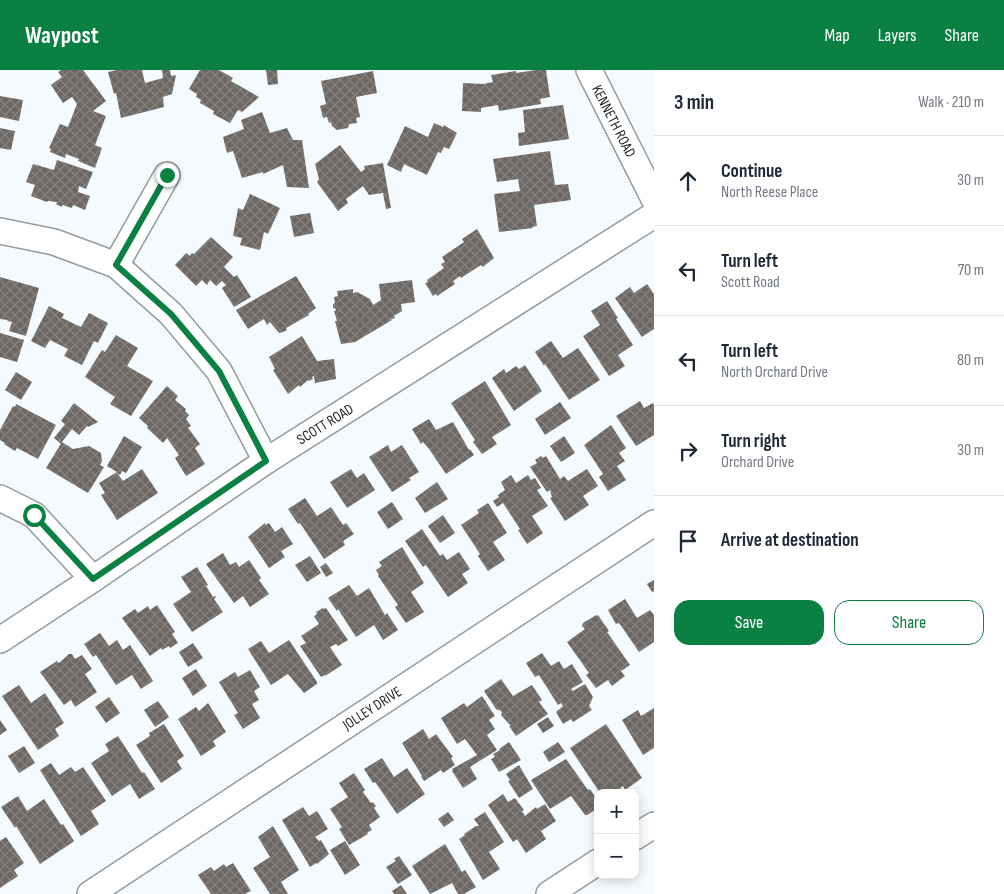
<!DOCTYPE html>
<meta charset="utf-8">
<style>
:root{--surface:#fff;--page:#f2f2f3;--text:#1f2937;--muted:#747a83;--line:#e0e1e3;--accent:#0b8043}
body{margin:0;font-family:"Sofia Sans Condensed",sans-serif;background:var(--page);color:var(--text)}
.controls{position:absolute;right:15px;bottom:15px;display:grid;overflow:hidden;border-radius:10px;box-shadow:0 2px 12px #0003}
.controls button{width:45px;height:45px;display:grid;place-items:center;padding:0;border:0;border-bottom:1px solid var(--line);background:var(--surface);color:var(--text);font:25px sans-serif}
.stop{position:absolute;width:15px;height:15px;margin:-11px;border:4px solid #0b8043;border-radius:50%;background:#fff}
.stop.end{background:#0b8043;border-color:#fff;box-shadow:0 1px 5px #0008}
.list{margin:0;padding:0;list-style:none}
h2{display:flex;justify-content:space-between;align-items:center;height:65px;margin:0;padding:0 20px;font-size:21px}
h2 small{font-size:16px;font-weight:400;color:var(--muted)}
.list li{display:grid;grid-template-columns:32px 1fr auto;gap:15px;align-items:center;box-sizing:border-box;height:90px;padding:0 20px;border-top:1px solid var(--line)}
.list b{display:block;font-size:19px;white-space:nowrap}
.list p{margin:0;font-size:16px;white-space:nowrap;color:var(--muted)}
.list em{font-size:16px;font-style:normal;color:var(--muted)}
.actions{display:flex;gap:10px;padding:15px 20px}
.actions a{flex:1;padding:11px 0;border:1px solid var(--accent);border-radius:15px;text-align:center;font-size:18px;color:var(--accent)}
.actions .main{background:var(--accent);color:#fff}
.icon{flex:none;width:28px;height:28px;fill:none;stroke:currentColor;stroke-width:2;stroke-linecap:round;stroke-linejoin:round}
.map{position:relative;flex:none;width:654px;height:824px;overflow:hidden}
header{display:flex;align-items:center;gap:30px;box-sizing:border-box;height:70px;padding:0 25px;background:var(--accent);color:#fff}
header strong{font-size:24px}
nav{display:flex;gap:28px;margin-inline-start:auto;font-size:18px}
main{display:flex}
aside{flex:1;background:var(--surface)}
.map>svg:first-child{display:block}
</style>
<header>
<strong>Waypost</strong>
<nav><a>Map</a><a>Layers</a><a>Share</a></nav>
</header>
<main>
<div class="map">
<svg width="654" height="824" viewBox="0 0 654 824">
<defs>
<pattern id="building-cross-hatch" width="8" height="8" patternUnits="userSpaceOnUse" patternTransform="scale(1.25)"><rect width="8" height="8" fill="#6d6864"/><path d="M0 0l8 8M0 8l8-8" fill="none" stroke="#85827f"/></pattern>
</defs>
<rect width="100%" height="100%" fill="#f4fafe"/>
<g fill="url(#building-cross-hatch)">
<path d="M61 0H83L106 31 93 41 106 46 95 75 102 78 95 98 78 91 79 89 66 84 65 88 50 82 51 79 49 78 60 54 68 57 77 34 72 27 63 33 51 15 62 7 58 2Z"/>
<path d="M117 0H142L145 13 163 8 162 0H170L171 6 176 5 172 24 163 27 164 37 121 48 116 23 114 24 108 2Z"/>
<path d="M200 0H219L233 8 231 11 259 27 242 42 238 40 230 53 213 44 214 41 200 33 201 30 196 27 197 24 189 19Z"/>
<path d="M266 0H277L278 14 268 15Z"/>
<path d="M536 0H546L550 27 540 29 541 34 499 41 498 35 481 38V42L462 41 463 13 483 14 493 12 491 5 516 1V3Z"/>
<path d="M373 1 377 23 356 27 360 47 356 48 357 53 349 54 348 58 337 60 332 56 331 52 329 53 327 47 323 48 320 36 326 34 321 11Z"/>
<path d="M0 26 23 30 19 51 0 47Z"/>
<path d="M563 35 569 69 519 76 518 63 525 62 523 40Z"/>
<path d="M262 42 270 63 287 58 293 70H302L309 118 287 117 283 95 263 104V102L242 108 233 81 227 83 223 67 244 59 241 50Z"/>
<path d="M434 53 443 57 444 55 457 63 449 79 444 77 441 83 438 82 427 105 404 94 401 102 387 95 405 56 428 67Z"/>
<path d="M0 58 15 61 11 80 0 78Z"/>
<path d="M340 75 361 102 365 99 364 96 383 93 391 138 386 139 383 123 369 125 363 116 346 129 348 133 338 141 317 112 319 109 315 94Z"/>
<path d="M550 81 555 115 568 114 571 130 534 135 537 156 532 157 533 158 499 162 494 124 520 121 518 109 497 112 493 89Z"/>
<path d="M57 90 93 102 86 119 79 116 78 122 90 126 85 140 73 135 72 138 62 135V137L56 134 57 132 48 131 47 132 31 126 35 115 26 112 33 94 54 100Z"/>
<path d="M250 124 280 138 268 164 264 162 260 180 240 175 242 168 233 166 238 138 243 140Z"/>
<path d="M310 143 314 163 294 167 290 146Z"/>
<path d="M477 159 494 188 483 197 481 195 461 208 460 206 453 211 455 214 437 226 436 224 433 226 425 213 428 212 427 210 444 198 441 194 445 192 442 187 464 172 462 169Z"/>
<path d="M211 167 233 187 224 197 234 207 237 205 251 227 234 237 222 218 226 215 222 211 216 216 210 210 207 215 202 210 196 216 175 195 186 183 190 186 192 183 194 184Z"/>
<path d="M296 206 316 238 308 244 309 245 286 258 287 260 283 262 279 263 270 252 267 255 264 249 248 259 236 240Z"/>
<path d="M0 207 39 218 26 266 9 261 12 252 7 251 8 250 0 249Z"/>
<path d="M412 210 415 232 401 234 402 241 394 246 395 248 392 249 390 248 392 250 355 272 341 274 335 251H337L334 241H336L335 238H333V234L335 233 334 227 338 226 337 221 353 219V223L357 222 370 229 373 235 381 230 379 214Z"/>
<path d="M647 214 654 224V259L642 267 615 228 630 217 634 223Z"/>
<path d="M607 231 618 248 616 249 633 275 618 285 625 296 609 306 583 266 600 255 591 241Z"/>
<path d="M49 236 64 244 62 248 81 257 89 243 108 253 98 273 94 271 82 295 64 286 68 279 50 270 45 278 31 271Z"/>
<path d="M0 263 24 270 17 292 0 287Z"/>
<path d="M116 265 138 278 127 296 153 311 131 346 110 334 115 327 85 307 102 280 105 282Z"/>
<path d="M302 266 317 291 334 289 336 309 315 313 314 306 312 307 313 309 309 311 308 310 300 317 299 315 288 324 273 300 275 299 269 287Z"/>
<path d="M551 271 563 288 578 278 600 310 569 330 545 294 544 296 535 282Z"/>
<path d="M525 295 542 321 514 341 492 308 504 299 506 303 516 296 519 299Z"/>
<path d="M16 302 32 312 21 330 5 320Z"/>
<path d="M485 311 511 355 492 367 497 374 482 384 473 372 475 370 451 333Z"/>
<path d="M167 316 178 326 175 330 186 339 185 341 189 345 186 349 191 356 188 358 200 374 195 378 205 394 186 406 175 388 179 385 167 368 163 373 147 358 148 356 139 348Z"/>
<path d="M640 331 644 338 653 333 654 335V365L636 376 616 346Z"/>
<path d="M560 332 571 348 545 365 535 349Z"/>
<path d="M74 333 98 352 88 357 87 356 79 365 72 359 62 372 73 379 89 376 101 383 102 391 100 395 104 397 88 423 46 398 62 372 61 374 54 368 65 354 61 351Z"/>
<path d="M16 334 56 355 38 389 17 378 15 381 4 374 5 373 0 370V360L13 336 15 337Z"/>
<path d="M429 349 436 360 453 352 469 380 470 379 474 385 446 404 429 379 423 372 421 374 412 359Z"/>
<path d="M611 355 626 378 619 383 625 391 617 396 626 410 608 421 599 407 603 404 584 375Z"/>
<path d="M124 366 142 377 126 403 122 401 120 405 117 403 123 411 142 399 158 423 117 450 101 425 105 423 99 413 117 402 107 396Z"/>
<path d="M564 366 575 383 561 392 550 376Z"/>
<path d="M388 375 391 382 402 375 419 402 409 408 411 410 392 422 369 387Z"/>
<path d="M541 386 543 388 546 386 560 409 564 406 568 411 587 399 598 416 583 426 589 435 565 451 550 428 552 427 550 420 547 422 530 397 537 393 535 390Z"/>
<path d="M351 399 357 408 364 403 375 420 347 438 330 412Z"/>
<path d="M511 405 516 413 528 405 531 410 535 408 541 418 537 420 548 436 532 446 543 463 527 474 518 460 520 459 503 433 497 437 493 431 499 427 498 425 505 420 501 412Z"/>
<path d="M437 412 448 429 425 443 415 428Z"/>
<path d="M305 428 317 446 331 437 343 455 346 453 354 464 343 471 345 475 324 489 300 453 298 454 288 439Z"/>
<path d="M392 432 403 449 388 459 377 442Z"/>
<path d="M488 433 507 463 493 472 505 490 488 501 478 486 480 484 461 455 479 443 477 440Z"/>
<path d="M443 445 455 463 440 473 428 456Z"/>
<path d="M265 453 266 455 269 453 275 462 282 457 293 474 281 481 285 487 269 498 248 467Z"/>
<path d="M422 459 440 486 443 484 447 490 459 482 470 499 462 504 468 513 448 527 426 495 423 497 405 471Z"/>
<path d="M402 477 424 513 411 522 424 542 406 553 395 537 398 535 378 506 379 505 376 500 382 496 379 492Z"/>
<path d="M223 483 230 495 236 492 239 497 249 490 261 508 259 510 269 524 250 537 243 526 234 533 206 494Z"/>
<path d="M310 486 321 503 307 512 295 495Z"/>
<path d="M326 493 333 503 326 507 320 497Z"/>
<path d="M197 497 208 515 206 516 213 527 215 526 216 527 214 529 223 542 192 562 173 534 191 522 181 507Z"/>
<path d="M654 510V521L652 522 647 514Z"/>
<path d="M349 515 357 526 369 518 385 545 387 543 398 560 383 570 374 555 356 567 338 539 337 541 328 528Z"/>
<path d="M625 529 637 548 650 540 654 545V572L639 582 624 560 619 553 616 554 608 540Z"/>
<path d="M157 535 175 562 172 564 178 573 170 578 169 576 162 580 161 578 150 586 122 548 135 539 138 543 148 536 150 540Z"/>
<path d="M323 538 324 539 326 538 348 570 338 576 336 574 330 577 342 595 325 606V605L321 607 300 576 306 573 301 566 319 554 314 546 317 544 316 542Z"/>
<path d="M596 545 597 546 598 545 609 561 607 562 630 595 621 601 625 606 612 616 608 610 596 618 586 605 589 603 567 572 585 559 582 556 583 553Z"/>
<path d="M100 563 109 576 117 570 123 580 130 575 153 611 141 619 132 605 116 615 96 585 93 587 84 574Z"/>
<path d="M289 570 317 612V614L304 623 288 604 271 615 248 579 261 571 269 583Z"/>
<path d="M193 573 203 588 188 597 179 582Z"/>
<path d="M542 583 551 596 559 591 564 599 572 594 583 612 571 619 573 621 585 614 593 627 589 636 592 640 573 652 571 649 563 654 556 642 563 636 561 633 558 635 539 605 535 607 526 593Z"/>
<path d="M69 584H72L75 589 82 585 92 599 85 604 97 622 75 637 71 630 64 635 40 602 57 591 59 593Z"/>
<path d="M196 599 207 616 193 626 182 608Z"/>
<path d="M250 600 260 617 254 621 259 630 252 634 260 648 243 659 234 645 238 643 219 612 235 602 238 607Z"/>
<path d="M501 609 513 626 532 615 542 630 539 632 548 644 516 666 509 656H511L501 645 502 643 501 641 496 639 484 621Z"/>
<path d="M19 615 31 633 45 623 64 653 55 659 59 666 38 680 2 626Z"/>
<path d="M482 626 495 646 489 650 495 659 487 665 497 680 470 697 477 709 463 718 452 701 453 700 452 699 477 685 465 669 457 674 441 648 464 633 467 637Z"/>
<path d="M109 627 120 643 106 653 95 637Z"/>
<path d="M158 631 169 647 155 657 144 640Z"/>
<path d="M208 633 226 662 213 671 216 676 201 686 178 649 196 637 199 641Z"/>
<path d="M654 638V678L643 685 622 650 638 640 641 646Z"/>
<path d="M548 647 554 656 543 663 537 654Z"/>
<path d="M0 650 7 660 0 665Z"/>
<path d="M164 654 184 686 177 691 182 699 161 713 136 675 150 666 149 663Z"/>
<path d="M606 654 642 708 625 720 623 716 620 718 622 722 621 723H600L570 678Z"/>
<path d="M423 659 429 669 436 664 453 687 451 688 455 695 443 703 441 700 424 711 421 706H422L402 673Z"/>
<path d="M118 666 142 703 144 702 155 719 139 729 130 714 112 726 91 693 109 681 105 674Z"/>
<path d="M509 672 521 690 499 702 491 689 495 687 493 684 500 680 499 679Z"/>
<path d="M558 672 565 682 549 692 543 682Z"/>
<path d="M24 676 35 693 19 703 8 686Z"/>
<path d="M382 688 394 707 407 698 425 724 397 744 380 719 375 712 373 713 364 699Z"/>
<path d="M566 689 588 720 590 719 598 731V738L587 745H585L571 726 550 739 531 710Z"/>
<path d="M51 693 59 705 71 697 75 702 83 697 106 731 91 741 99 754 81 766 40 700Z"/>
<path d="M519 695 533 719 519 728 508 711 510 710 506 704Z"/>
<path d="M354 703 365 720 363 722 371 733 373 732 376 736 374 738 380 747 369 755 372 760 367 763 368 764 349 775 339 759 342 757 330 739 348 727 339 713Z"/>
<path d="M503 724 508 732 515 728 524 740 522 741 525 746 536 737 537 739 545 734 556 751 541 761 546 769 526 783 517 769 513 772 488 735Z"/>
<path d="M18 726 27 741 44 729 61 755 63 754 74 771 73 772 40 794 16 756 15 758 1 737Z"/>
<path d="M303 737 309 746 317 741 328 759 315 767 319 771 321 770 329 784 317 794 316 793 310 797 282 750Z"/>
<path d="M448 742 454 750 444 757 438 749Z"/>
<path d="M485 742 504 772 489 782 500 799 483 810 459 769 465 765 464 764 476 756H479L474 749Z"/>
<path d="M273 756 299 800 281 812 288 824H270L253 798 270 787 258 767Z"/>
<path d="M6 767 24 793 14 800 18 806 0 818V771Z"/>
<path d="M345 771 360 795 345 805 330 780Z"/>
<path d="M445 774 462 802 465 800 476 817 464 824H458L452 813 430 824 412 796Z"/>
<path d="M399 786 412 805 398 814 386 797 396 791 394 789Z"/>
<path d="M233 793 251 821 245 824H211L198 805 211 797 214 801 224 794 226 797Z"/>
<path d="M401 815 407 824H394L392 821Z"/>
</g>
<g fill="none" stroke-linecap="round" stroke-linejoin="round">
<g stroke="#969b9f" stroke-width="28">
<g id="minor">
<path d="M589 0 654 129"/>
<path d="M0 161 54 172 116 195 171 244 219 301 266 391"/>
<path d="M116 195 167 105"/>
<path d="M0 428 34 445 93 509"/>
<path d="M0 570 93 509 266 391 654 145"/>
<path d="M635 767 654 755"/>
<path d="M90 824 654 453"/>
<path d="M549 824 598 792"/>
</g>
</g>
<use href="#minor" stroke="#fff" stroke-width="25"/>
</g>
<g fill="none" stroke-linecap="round" stroke-linejoin="round">
<path stroke="#0b8043" stroke-width="6" d="M34 445 93 509 266 391 219 301 171 244 116 195 167 105"/>
</g>
<g text-anchor="middle" stroke-width="5" stroke-linejoin="round" paint-order="stroke">
<g font-size="15" fill="#202223" stroke="#fff">
<text transform="translate(614 51) rotate(63)" y="5">KENNETH ROAD</text>
<text transform="translate(325 354) rotate(-32)" y="5">SCOTT ROAD</text>
<text transform="translate(372 638) rotate(-33)" y="5">JOLLEY DRIVE</text>
</g>
</g>
</svg>
<div class="controls">
<button>+</button>
<button>−</button>
</div>
<div class="stop" style="left:34px;top:445px"></div>
<div class="stop end" style="left:167px;top:105px"></div>
</div>
<aside>
<h2>3 min<small>Walk · 210 m</small></h2>
<ul class="list">
<li><svg class="icon" aria-label="ahead" viewBox="0 0 24 24"><path d="M12 20V5M6 11l6-6 6 6"/></svg><div><b>Continue</b><p>North Reese Place</p></div><em>30 m</em></li>
<li><svg class="icon" aria-label="left" viewBox="0 0 24 24"><path d="M17 20v-9H6M10 6l-5 5 5 5"/></svg><div><b>Turn left</b><p>Scott Road</p></div><em>70 m</em></li>
<li><svg class="icon" aria-label="left" viewBox="0 0 24 24"><path d="M17 20v-9H6M10 6l-5 5 5 5"/></svg><div><b>Turn left</b><p>North Orchard Drive</p></div><em>80 m</em></li>
<li><svg class="icon" aria-label="right" viewBox="0 0 24 24"><path d="M7 20v-9h11M14 6l5 5-5 5"/></svg><div><b>Turn right</b><p>Orchard Drive</p></div><em>30 m</em></li>
<li><svg class="icon" aria-label="arrive" viewBox="0 0 24 24"><path d="M6 21V4h12l-3 4 3 4H6"/></svg><div><b>Arrive at destination</b></div></li>
</ul>
<div class="actions"><a class="main">Save</a><a>Share</a></div>
</aside>
</main>
